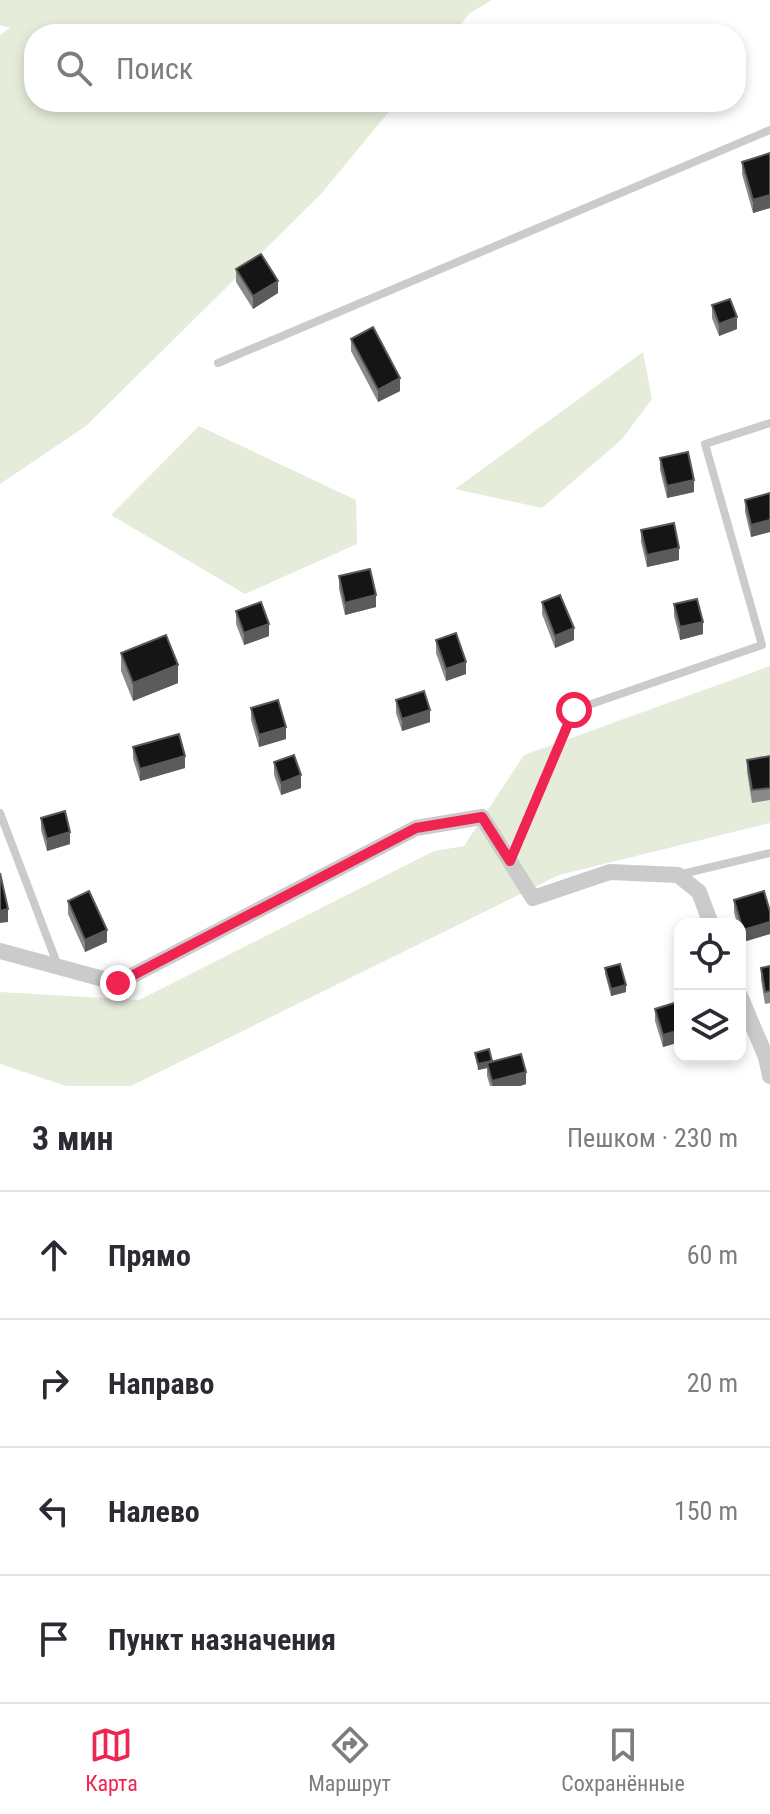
<!DOCTYPE html>
<html lang="ru">
<meta charset="utf-8">
<style>
:root{--surface:#fff;--page:#f2f2f3;--text:#2b2b33;--muted:#7c7c81;--line:#e1e1e2;--accent:#f02451}
body{margin:0;font-family:"Roboto Condensed",sans-serif;background:var(--page);color:var(--text)}
.controls{position:absolute;right:24px;bottom:24px;display:grid;overflow:hidden;border-radius:16px;box-shadow:0 4px 12px #0003}
.controls button{width:72px;height:72px;display:grid;place-items:center;padding:0;border:0;border-bottom:2px solid var(--line);background:var(--surface);color:var(--text);font:40px sans-serif}
.stop{position:absolute;width:24px;height:24px;margin:-18px;border:6px solid #f02451;border-radius:50%;background:#fff}
.stop.end{background:#f02451;border-color:#fff;box-shadow:0 2px 8px #0008}
.list{margin:0;padding:0;list-style:none}
h2{display:flex;justify-content:space-between;align-items:center;height:104px;margin:0;padding:0 32px;font-size:34px}
h2 small{font-size:26px;font-weight:400;color:var(--muted)}
.list li{display:grid;grid-template-columns:52px 1fr auto;gap:24px;align-items:center;box-sizing:border-box;height:128px;padding:0 32px;border-top:2px solid var(--line)}
.list b{display:block;font-size:30px;white-space:nowrap}
.list em{font-size:26px;font-style:normal;color:var(--muted)}
.icon{flex:none;width:44px;height:44px;fill:none;stroke:currentColor;stroke-width:2;stroke-linecap:round;stroke-linejoin:round}
.map{position:relative;flex:none;width:770px;height:1086px;overflow:hidden}
.search{position:absolute;background:var(--surface);box-shadow:0 4px 12px #0003;left:24px;right:24px;top:24px;height:88px;display:flex;align-items:center;gap:20px;box-sizing:border-box;padding:0 28px;border-radius:32px;color:var(--muted);font-size:30px}
.sheet{height:616px;background:var(--surface)}
nav{display:flex;justify-content:space-around;align-items:center;box-sizing:border-box;height:112px;border-top:2px solid var(--line);background:var(--surface);font-size:22px;color:var(--muted)}
nav a{display:grid;justify-items:center;gap:4px}
nav .on{color:var(--accent)}
.map>svg:first-child{display:block}
</style>
<div class="map">
<svg width="770" height="1086" viewBox="0 0 770 1086">
<rect width="100%" height="100%" fill="#fff"/>
<g fill="#e6ecda">
<path d="M0 0H492L470 13 453 34H34V102H397L321 194 86 426 0 484V35L10 28 0 25Z"/>
<path d="M643 352 652 399 622 439 542 508 455 489Z"/>
<path d="M199 426 356 500 357 544 245 594 111 515Z"/>
<path d="M770 666V823L559 875 131 1086H66L0 1064V992L139 1000 434 851 464 846 524 755Z"/>
</g>
<g fill="none" stroke-linecap="round" stroke-linejoin="round">
<g stroke="#cbcbcb" stroke-width="8">
<path d="M218 363 770 130"/>
<path d="M0 813 58 966"/>
<path d="M510 861 574 710 762 645 705 444 770 423"/>
<path d="M678 875 770 853"/>
</g>
<g stroke="#cbcbcb" stroke-width="16">
<path d="M0 951 118 983 416 828 482 817 533 898 610 872 678 875 699 892 711 924"/>
<path d="M740 996 766 1057 770 1076"/>
</g>
</g>
<g fill="#8a8a8a">
<path d="M770 153V208L753 213 742 174V162Z"/>
<path d="M236 269 278 293 253 309 236 282Z"/>
<path d="M712 305 737 329 719 336 712 318Z"/>
<path d="M351 339 400 391 378 402 351 351Z"/>
<path d="M660 458 694 492 667 498 660 470Z"/>
<path d="M770 493V532L751 537 745 512V500Z"/>
<path d="M641 530 679 560 647 567 641 542Z"/>
<path d="M339 576 376 607 345 615 339 589Z"/>
<path d="M542 602 574 640 555 648 542 614Z"/>
<path d="M674 604 703 634 680 640 674 616Z"/>
<path d="M236 611 269 636 244 645 236 624Z"/>
<path d="M436 640 466 674 446 681 436 653Z"/>
<path d="M121 653 178 683 133 701 121 671Z"/>
<path d="M396 700 430 722 402 731 396 713Z"/>
<path d="M251 708 286 739 259 747 251 720Z"/>
<path d="M133 747 185 768 140 781 133 759Z"/>
<path d="M770 756V800L752 803 747 772V760Z"/>
<path d="M274 762 301 788 281 795 274 775Z"/>
<path d="M41 818 70 844 47 851 41 830Z"/>
<path d="M734 900 770 912V934L743 942 740 933V924H737L734 912Z"/>
<path d="M68 901 107 942 85 952 68 914Z"/>
<path d="M770 966V1003L765 1004 761 980V968Z"/>
<path d="M605 968 626 992 611 996 605 974Z"/>
<path d="M680 1001V1042L663 1047 655 1021V1009Z"/>
<path d="M475 1053 492 1062 526 1084 520 1086H490L487 1076V1068L478 1070Z"/>
</g>
<g fill="#5b5b5b">
<path d="M770 195V208L753 213V200Z"/>
<path d="M278 281V293L253 309V296Z"/>
<path d="M737 317V329L719 336V324Z"/>
<path d="M400 378V391L378 402V390Z"/>
<path d="M694 480V492L667 498V486Z"/>
<path d="M770 520V532L751 537V525Z"/>
<path d="M679 548V560L647 567V555Z"/>
<path d="M376 595V607L345 615V603Z"/>
<path d="M703 622V634L680 640V627Z"/>
<path d="M269 624V636L244 645V633Z"/>
<path d="M574 628V640L555 648V636Z"/>
<path d="M466 662V674L446 681V669Z"/>
<path d="M178 665V683L133 701V683Z"/>
<path d="M430 710V722L402 731V719Z"/>
<path d="M286 727V739L259 747V735Z"/>
<path d="M185 756V768L140 781V769Z"/>
<path d="M301 775V788L281 795V783Z"/>
<path d="M70 832V844L47 851V839Z"/>
<path d="M8 909V922L0 923V911Z"/>
<path d="M770 922V934L743 942V930Z"/>
<path d="M107 930V942L85 952V940Z"/>
<path d="M626 985V992L611 996V989Z"/>
<path d="M680 1030V1042L663 1047V1035Z"/>
<path d="M492 1061V1067L487 1063V1068L478 1070V1064Z"/>
<path d="M526 1072V1084L520 1086H492V1081Z"/>
</g>
<g fill="#151515" stroke="#5b5b5b" stroke-width="2">
<path d="M770 153V195L753 200 742 162Z"/>
<path d="M261 254 278 281 253 296 236 269Z"/>
<path d="M730 299 737 317 719 324 712 305Z"/>
<path d="M373 327 400 378 378 390 351 339Z"/>
<path d="M688 452 694 480 667 486 660 458Z"/>
<path d="M770 493V520L751 525 745 500Z"/>
<path d="M674 523 679 548 647 555 641 530Z"/>
<path d="M370 569 376 595 345 603 339 576Z"/>
<path d="M560 595 574 628 555 636 542 602Z"/>
<path d="M697 599 703 622 680 627 674 604Z"/>
<path d="M261 602 269 624 244 633 236 611Z"/>
<path d="M456 633 466 662 446 669 436 640Z"/>
<path d="M166 635 178 665 133 683 121 653Z"/>
<path d="M424 691 430 710 402 719 396 700Z"/>
<path d="M278 700 286 727 259 735 251 708Z"/>
<path d="M179 734 185 756 140 769 133 747Z"/>
<path d="M294 755 301 775 281 783 274 762Z"/>
<path d="M770 756V788L752 790 747 760Z"/>
<path d="M65 811 70 832 47 839 41 818Z"/>
<path d="M0 873 8 909 0 911Z"/>
<path d="M89 891 107 930 85 940 68 901Z"/>
<path d="M764 891 770 912V922L743 930 734 900Z"/>
<path d="M620 964 626 985 611 989 605 968Z"/>
<path d="M770 966V991L765 992 761 968Z"/>
<path d="M680 1001V1030L663 1035 655 1009Z"/>
<path d="M489 1049 492 1061 478 1064 475 1053Z"/>
<path d="M521 1054 526 1072 492 1081 487 1063Z"/>
</g>
<g fill="none" stroke-linecap="round" stroke-linejoin="round">
<path stroke="#f02451" stroke-width="10" d="M118 983 416 828 482 817 510 861 574 710"/>
</g>
</svg>
<div class="controls">
<button><svg class="icon" aria-label="locate" viewBox="0 0 24 24"><circle cx="12" cy="12" r="6"/><path d="M12 2v4M12 18v4M2 12h4M18 12h4"/></svg></button>
<button><svg class="icon" aria-label="layers" viewBox="0 0 24 24"><path d="M12 4l9 5-9 5-9-5zM3 14l9 5 9-5"/></svg></button>
</div>
<div class="stop" style="left:574px;top:710px"></div>
<div class="stop end" style="left:118px;top:983px"></div>
<div class="search"><svg class="icon" aria-label="search" viewBox="0 0 24 24"><circle cx="10" cy="10" r="6"/><path d="M15 15l6 6"/></svg>Поиск</div>
</div>
<section class="sheet">
<h2>3 мин<small>Пешком · 230 m</small></h2>
<ul class="list">
<li><svg class="icon" aria-label="ahead" viewBox="0 0 24 24"><path d="M12 20V5M6 11l6-6 6 6"/></svg><div><b>Прямо</b></div><em>60 m</em></li>
<li><svg class="icon" aria-label="right" viewBox="0 0 24 24"><path d="M7 20v-9h11M14 6l5 5-5 5"/></svg><div><b>Направо</b></div><em>20 m</em></li>
<li><svg class="icon" aria-label="left" viewBox="0 0 24 24"><path d="M17 20v-9H6M10 6l-5 5 5 5"/></svg><div><b>Налево</b></div><em>150 m</em></li>
<li><svg class="icon" aria-label="arrive" viewBox="0 0 24 24"><path d="M6 21V4h12l-3 4 3 4H6"/></svg><div><b>Пункт назначения</b></div></li>
</ul>
</section>
<nav>
<a class="on"><svg class="icon" aria-label="map" viewBox="0 0 24 24"><path d="M3 6l6-2 6 2 6-2v14l-6 2-6-2-6 2zM9 4v14M15 6v14"/></svg>Карта</a>
<a><svg class="icon" aria-label="directions" viewBox="0 0 24 24"><path d="M12 3l9 9-9 9-9-9zM9 14v-3h6M13 9l2 2-2 2"/></svg>Маршрут</a>
<a><svg class="icon" aria-label="saved" viewBox="0 0 24 24"><path d="M7 4h10v16l-5-4-5 4z"/></svg>Сохранённые</a>
</nav>
